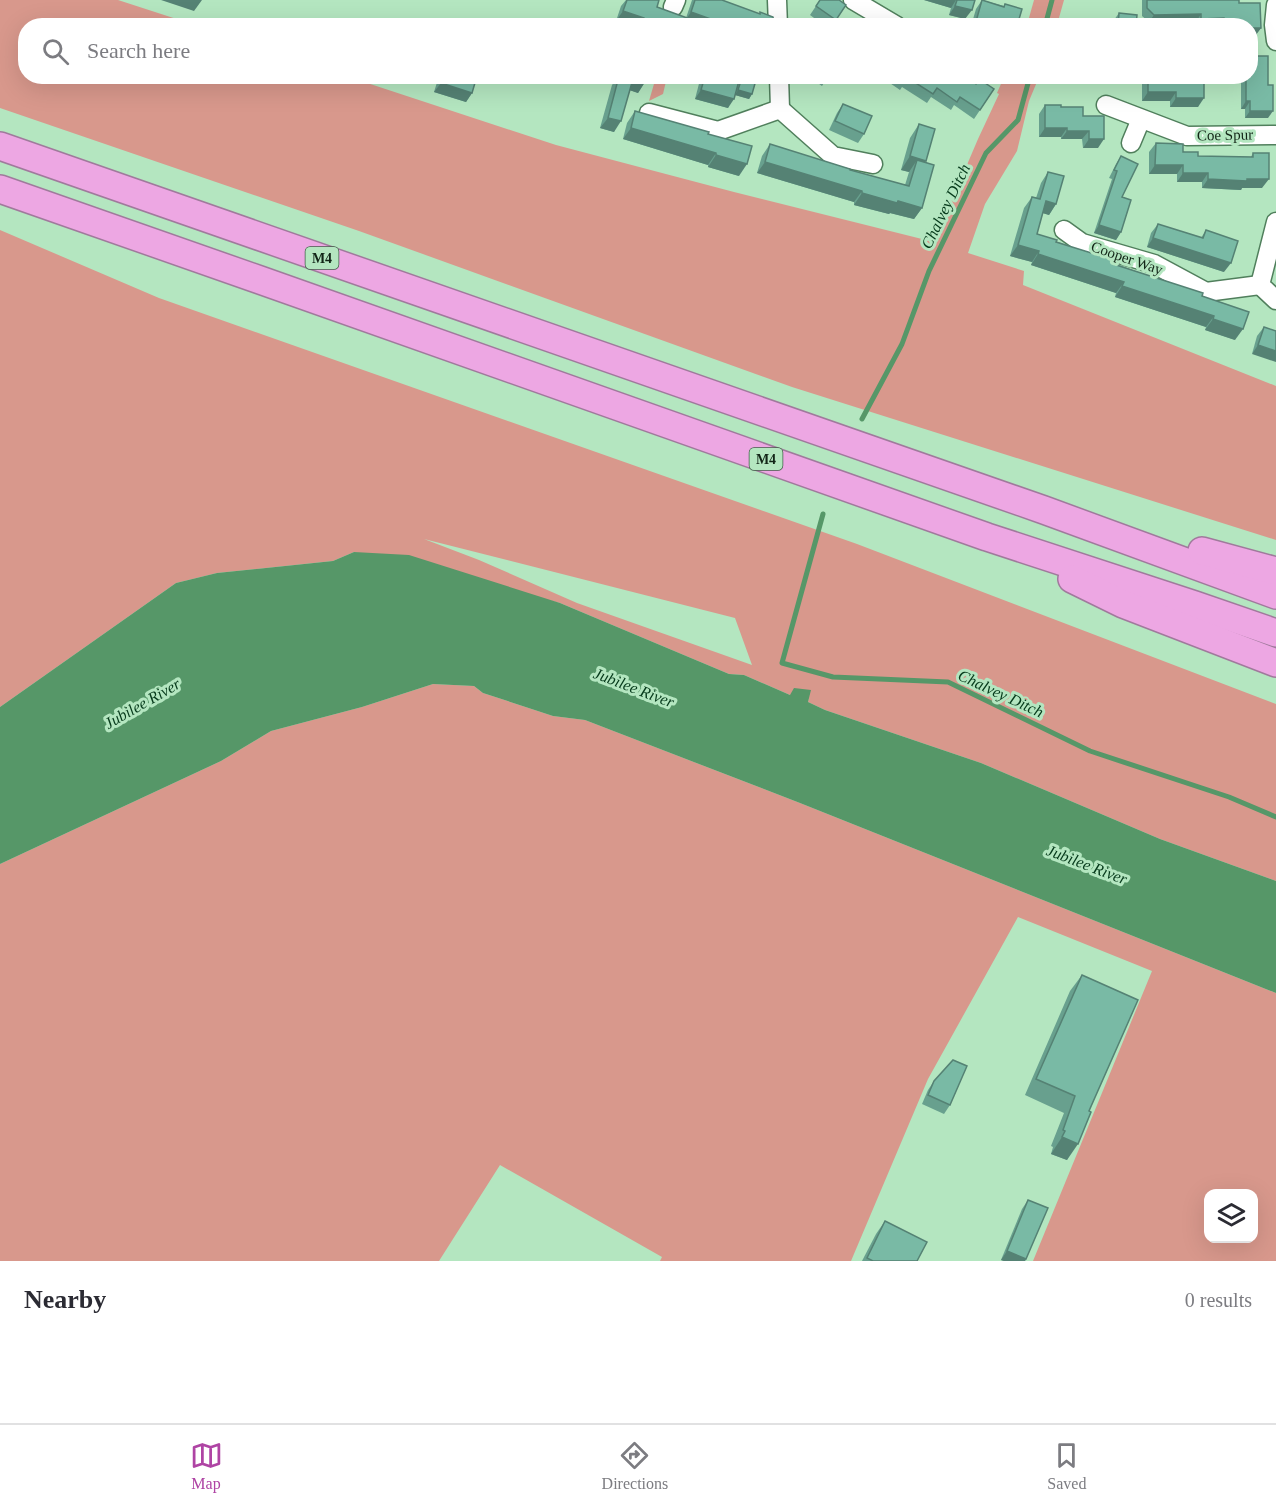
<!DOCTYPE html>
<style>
:root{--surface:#fff;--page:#f7f7f7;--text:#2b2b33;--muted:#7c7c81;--line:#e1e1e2;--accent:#af44a4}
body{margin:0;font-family:Georgia,serif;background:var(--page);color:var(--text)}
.controls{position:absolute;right:18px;bottom:18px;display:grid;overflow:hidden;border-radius:12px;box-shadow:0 6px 24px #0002}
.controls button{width:54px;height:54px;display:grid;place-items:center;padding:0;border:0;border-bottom:2px solid var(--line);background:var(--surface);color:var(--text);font:30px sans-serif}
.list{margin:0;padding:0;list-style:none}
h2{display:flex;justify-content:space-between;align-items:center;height:78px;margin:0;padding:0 24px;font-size:26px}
h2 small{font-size:20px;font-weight:400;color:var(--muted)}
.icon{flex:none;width:33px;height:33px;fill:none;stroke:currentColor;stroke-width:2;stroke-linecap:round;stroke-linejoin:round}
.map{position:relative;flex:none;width:1276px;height:1261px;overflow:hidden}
.search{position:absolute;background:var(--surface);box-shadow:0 6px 24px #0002;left:18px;right:18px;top:18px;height:66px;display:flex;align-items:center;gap:15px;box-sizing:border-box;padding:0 21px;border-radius:24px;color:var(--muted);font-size:22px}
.sheet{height:162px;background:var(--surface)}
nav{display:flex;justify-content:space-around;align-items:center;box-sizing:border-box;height:84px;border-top:2px solid var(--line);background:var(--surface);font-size:16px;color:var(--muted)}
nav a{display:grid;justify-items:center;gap:3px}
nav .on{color:var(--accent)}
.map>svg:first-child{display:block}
</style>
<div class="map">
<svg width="1276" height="1261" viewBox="0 0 1276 1261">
<rect width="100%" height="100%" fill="#b4e6c0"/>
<g fill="#d8988c" fill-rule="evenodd">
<path d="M0 0H118L195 25 26 26V76L349 77 556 145 734 192 934 242 978 139 999 94 997 93 1004 77H1039L1029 101 1017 151 985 204 968 253 1024 271 1023 285 1276 386V540L792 387 359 231 0 108Z"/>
<path d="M1034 0H1064L1057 25H1027Z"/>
<path d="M656 77H667L663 94 649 101Z"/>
<path d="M0 230 159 298 857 544 1276 704V881L1160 839 981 763 825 710 808 702 810 690 790 695 744 675 729 674 560 603 354 552 333 561 217 573 176 583 0 707ZM424 539 735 618 752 665 577 603 479 560Z"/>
<path d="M433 684 474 686 483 693 553 716 585 720 800 803 1276 993V1261H1033L1152 971 1018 917 928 1079 851 1261H660L662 1257 500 1165 439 1261H0V864L221 761 271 731 362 707ZM1208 1194H1254V1238H1208Z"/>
</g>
<path fill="#569768" d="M354 552 409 555 560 603 729 674 744 675 790 695 794 688 811 690 808 702 825 710 981 763 1160 839 1276 881V993L800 803 585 720 553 716 483 693 474 686 433 684 362 707 271 731 221 761 0 864V707L176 583 217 573 333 561Z"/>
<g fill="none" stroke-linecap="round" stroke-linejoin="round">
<g stroke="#569768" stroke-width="5">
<path d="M1045 26 1052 0"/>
<path d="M862 419 902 344 929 271 986 153 1018 120 1030 76"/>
<path d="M823 514 782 663 833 677 948 682 1090 751 1229 797 1276 817"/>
</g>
<g stroke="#507f5c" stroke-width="21">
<g id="minor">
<path d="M777 0 778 26"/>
<path d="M853 0 897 26"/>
<path d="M1276 5 1274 25 1276 41"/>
<path d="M673 7 676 0"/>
<path d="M779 76 780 109"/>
<path d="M1106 105 1187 136 1276 135"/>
<path d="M649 113 718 131 780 109 833 156 873 164"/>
<path d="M1131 143 1141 119"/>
<path d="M1276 222 1260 285 1276 300"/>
<path d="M1064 230 1082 243 1154 264 1206 292 1260 285"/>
</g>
</g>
<g stroke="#a07a9c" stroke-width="30">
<g id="highway">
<path d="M0 146 1044 510 1276 595"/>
<path d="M0 189 260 280 987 537 1195 605 1276 633"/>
<path d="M1202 551 1276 571"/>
<path d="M1072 579 1123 604 1276 663"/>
</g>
</g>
<use href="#minor" stroke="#fff" stroke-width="18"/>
<use href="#highway" stroke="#eda7e3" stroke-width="27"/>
</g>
<g fill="#68a08e">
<path d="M626 0H659L657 7 686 18 692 0H722L759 14 773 17 689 22 688 26H628L616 21 621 6Z"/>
<path d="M820 0 846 5 832 26H825L810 15Z"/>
<path d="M924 0H975L965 19 949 15 951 8Z"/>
<path d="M982 0 1004 6 1005 4 1017 26H971L976 9Z"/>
<path d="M1142 0H1239V3L1261 28 1255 36H1251V26H1196V22H1149L1142 16Z"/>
<path d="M1119 13 1136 26H1114V20Z"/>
<path d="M439 76H477L472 93 466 102 434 92Z"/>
<path d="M619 76H647L645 82 638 93 630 90 614 132 600 128 612 85Z"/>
<path d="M701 76H737L728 108 695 99Z"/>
<path d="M808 76H828L822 86Z"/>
<path d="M873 76H965L976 84 994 89 974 119 954 105 951 110 931 97 927 103 902 87 900 90 881 77 879 81Z"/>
<path d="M1143 76H1204L1198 107H1170V101H1142V78Z"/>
<path d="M1241 76H1251L1268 118H1245V109H1241Z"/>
<path d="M742 77 752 94 749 99 735 95 739 81Z"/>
<path d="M843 104 864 134 858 143 829 130 837 113Z"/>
<path d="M1045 105 1061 107 1083 116 1098 148H1083L1082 139H1061V137H1039V114Z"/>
<path d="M635 111 708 134 739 176 708 167V165L623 139 627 123Z"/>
<path d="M919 124 925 163 922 208 914 219 890 213 889 214 854 205V202L757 173 762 156 770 144 850 170 905 185 909 172 901 170 910 138Z"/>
<path d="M1156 143 1198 156 1251 157 1253 153 1262 188H1242L1241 190 1202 188V182H1177V174H1149V152Z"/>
<path d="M1121 156 1122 197 1121 232 1116 240 1094 233 1112 179 1109 178 1116 164Z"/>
<path d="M1048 172 1056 204 1049 215 1043 213 1037 234 1202 296 1235 340 1205 330 1206 327 1115 297 1116 293 1031 265 1032 262 1010 256 1024 208 1032 197 1036 198 1041 183Z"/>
<path d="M1158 224 1201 238 1206 230 1224 272 1147 247 1151 233Z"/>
<path d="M1264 327 1276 331 1252 354 1257 336Z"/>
<path d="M1082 975 1138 1000 1067 1160 1051 1154 1053 1147 1051 1146 1064 1113 1025 1095 1070 991Z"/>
<path d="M934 1081 950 1105 944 1114 922 1104 928 1090Z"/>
<path d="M1028 1200 1026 1259 1025 1261H1004L1001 1260 1022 1209Z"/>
<path d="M885 1221 917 1261H862L876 1234Z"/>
</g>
<g fill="#558274">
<path d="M161 0H202L194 11Z"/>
<path d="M924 0H956L951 8Z"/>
<path d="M955 6 972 10 965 19 949 15Z"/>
<path d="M623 11 644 18 638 26H628L616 21Z"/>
<path d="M691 12 730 26H698L685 21Z"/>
<path d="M1201 14 1196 22H1149L1154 15Z"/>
<path d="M1224 18 1218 26H1196L1201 19Z"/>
<path d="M1245 23 1244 26H1222L1224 24Z"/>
<path d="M1251 28H1261L1255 36H1251Z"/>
<path d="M633 79 645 82 638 93 626 89Z"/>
<path d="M441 83 472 93 466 102 434 92Z"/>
<path d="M701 90 734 99 728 108 695 99Z"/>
<path d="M738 90 752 94 749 99 735 95Z"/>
<path d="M1148 92H1176L1170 101H1142Z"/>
<path d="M1176 98H1204L1198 107H1170Z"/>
<path d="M1246 101H1250L1245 109H1241Z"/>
<path d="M1250 111H1273L1268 118H1245Z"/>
<path d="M608 118 621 121 614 132 600 128Z"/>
<path d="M631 128 716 153 708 165 623 139Z"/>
<path d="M1045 128H1067L1061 137H1039Z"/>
<path d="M1067 131H1089L1082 139H1061Z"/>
<path d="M1089 139H1104L1098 148H1083Z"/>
<path d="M716 155 747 164 739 176 708 167Z"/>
<path d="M910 156 926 161 917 174V160L909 172 901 170Z"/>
<path d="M765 162 862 191 854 202 757 173Z"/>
<path d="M1155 165H1183L1177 174H1149Z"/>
<path d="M1183 173H1208L1202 182H1177Z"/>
<path d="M1208 179H1269L1262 188H1242L1241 190 1202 188Z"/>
<path d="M862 193 898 201 922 208 914 219 890 213 889 214 854 205Z"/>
<path d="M1046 201 1056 204 1049 215 1039 212Z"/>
<path d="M1099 225 1121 232 1116 240 1094 233Z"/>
<path d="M1153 238 1231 263 1224 272 1147 247Z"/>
<path d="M1018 245 1039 251 1032 262 1010 256Z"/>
<path d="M1038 254 1124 282 1116 293 1031 265Z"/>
<path d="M1122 286 1214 316 1206 327 1115 297Z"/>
<path d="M1213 319 1243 329 1235 340 1205 330Z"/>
<path d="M1258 345 1276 351V362L1252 354Z"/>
<path d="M1062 1137 1078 1144 1067 1160 1051 1154Z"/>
<path d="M1007 1251 1026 1259 1025 1261H1004L1001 1260Z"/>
</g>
<g fill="#79baa5" stroke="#558274" stroke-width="1.5">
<path d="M627 0H659L657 7 690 19 688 26H666L661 24V26H642L644 18 623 11Z"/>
<path d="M695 0H722L760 14V12L773 17 774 22 773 26H730L691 12Z"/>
<path d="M820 0H839L846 5 836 20 816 6Z"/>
<path d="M957 0H975L972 10 955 6Z"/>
<path d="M982 0 1004 7 1005 4 1022 9 1017 26 975 25Z"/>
<path d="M1147 0H1239V3H1260L1261 28H1251V26H1245V23L1224 24V18L1201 19V14L1154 15 1147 8Z"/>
<path d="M1119 13 1137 15 1136 26H1118Z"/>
<path d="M1251 56H1268V85H1273V111H1250V101H1246V76H1251Z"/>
<path d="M443 76H477L472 93 441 83Z"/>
<path d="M619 76 627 77V76H647L645 82 633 79 621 121 608 118Z"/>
<path d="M705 76H737L740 77 734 99 701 90Z"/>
<path d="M899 76H965L976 84 979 79 994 89 980 110 960 97 957 102 937 88 933 94 908 78 906 81Z"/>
<path d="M1148 76H1204V98H1176V92H1148Z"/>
<path d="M742 77 756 80 752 94 738 90Z"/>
<path d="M843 104 872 116 864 134 835 121Z"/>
<path d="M1045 105H1061V107H1083V116H1104V139H1089V131H1067V128H1045Z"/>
<path d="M635 111 709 132 708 134 752 146 747 164 716 155V153L631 128Z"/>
<path d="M919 124 935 129 926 161 910 156Z"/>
<path d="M1156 143 1183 144V152H1198V156L1253 157V153H1269V179H1247V181L1208 179V173H1183V165H1155Z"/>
<path d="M770 144 850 169V170L909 186 917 160 934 165 922 208 898 201 897 203 862 193V191L765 162Z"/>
<path d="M1121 156 1138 164 1122 197 1131 200 1121 232 1099 225 1117 171 1114 170Z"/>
<path d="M1048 172 1064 176 1056 204 1046 201 1037 234 1057 240 1056 242 1114 260 1113 264 1203 293 1202 296 1249 312 1243 329 1213 319 1214 316 1122 286 1124 282 1038 254 1039 251 1018 245 1032 197 1040 199Z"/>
<path d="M1158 224 1203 238 1206 230 1238 241 1231 263 1153 238Z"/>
<path d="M1264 327 1276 331V351L1258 345Z"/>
<path d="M1082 975 1138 1000 1089 1111 1091 1112 1078 1144 1062 1137 1065 1131 1063 1130 1075 1096 1036 1079Z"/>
<path d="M953 1060 967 1066 950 1105 928 1095 934 1081Z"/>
<path d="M1028 1200 1048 1208 1026 1259 1007 1251Z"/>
<path d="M885 1221 927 1242 917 1261H873L867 1258Z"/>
</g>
<g text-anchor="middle" stroke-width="6" stroke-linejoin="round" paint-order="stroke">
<g fill="#b4e6c0" stroke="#435f4a" stroke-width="1.5">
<rect x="305.5" y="247" width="33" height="22" rx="4.5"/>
<rect x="749.5" y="448" width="33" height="22" rx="4.5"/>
</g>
<g font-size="14" font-weight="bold" fill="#122517">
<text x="322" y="263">M4</text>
<text x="766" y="464">M4</text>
</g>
<g font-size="15" fill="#122517" stroke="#b4e6c0">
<text transform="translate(1225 135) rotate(-1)" y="5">Coe Spur</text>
<text transform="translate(1127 258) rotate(19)" y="5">Cooper Way</text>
</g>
<g font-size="16" font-style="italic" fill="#063a1b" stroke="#b4e6c0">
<text transform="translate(945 206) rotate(-64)" y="6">Chalvey Ditch</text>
<text transform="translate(634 687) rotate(21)" y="6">Jubilee River</text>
<text transform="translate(1001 693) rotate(25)" y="6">Chalvey Ditch</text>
<text transform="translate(142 703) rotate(-30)" y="6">Jubilee River</text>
<text transform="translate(1087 864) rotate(21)" y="6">Jubilee River</text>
</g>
</g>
</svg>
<div class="controls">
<button><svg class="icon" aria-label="layers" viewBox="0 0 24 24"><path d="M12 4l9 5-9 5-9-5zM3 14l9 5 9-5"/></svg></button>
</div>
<div class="search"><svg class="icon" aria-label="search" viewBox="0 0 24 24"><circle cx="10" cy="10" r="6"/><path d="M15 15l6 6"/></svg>Search here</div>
</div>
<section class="sheet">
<h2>Nearby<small>0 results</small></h2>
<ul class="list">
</ul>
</section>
<nav>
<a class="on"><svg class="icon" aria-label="map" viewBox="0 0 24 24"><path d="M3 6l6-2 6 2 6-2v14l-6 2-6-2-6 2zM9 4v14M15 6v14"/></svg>Map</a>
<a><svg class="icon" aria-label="directions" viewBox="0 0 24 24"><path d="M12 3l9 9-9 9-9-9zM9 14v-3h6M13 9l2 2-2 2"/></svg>Directions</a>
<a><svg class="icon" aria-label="saved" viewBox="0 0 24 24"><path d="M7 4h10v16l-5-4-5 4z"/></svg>Saved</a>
</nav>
